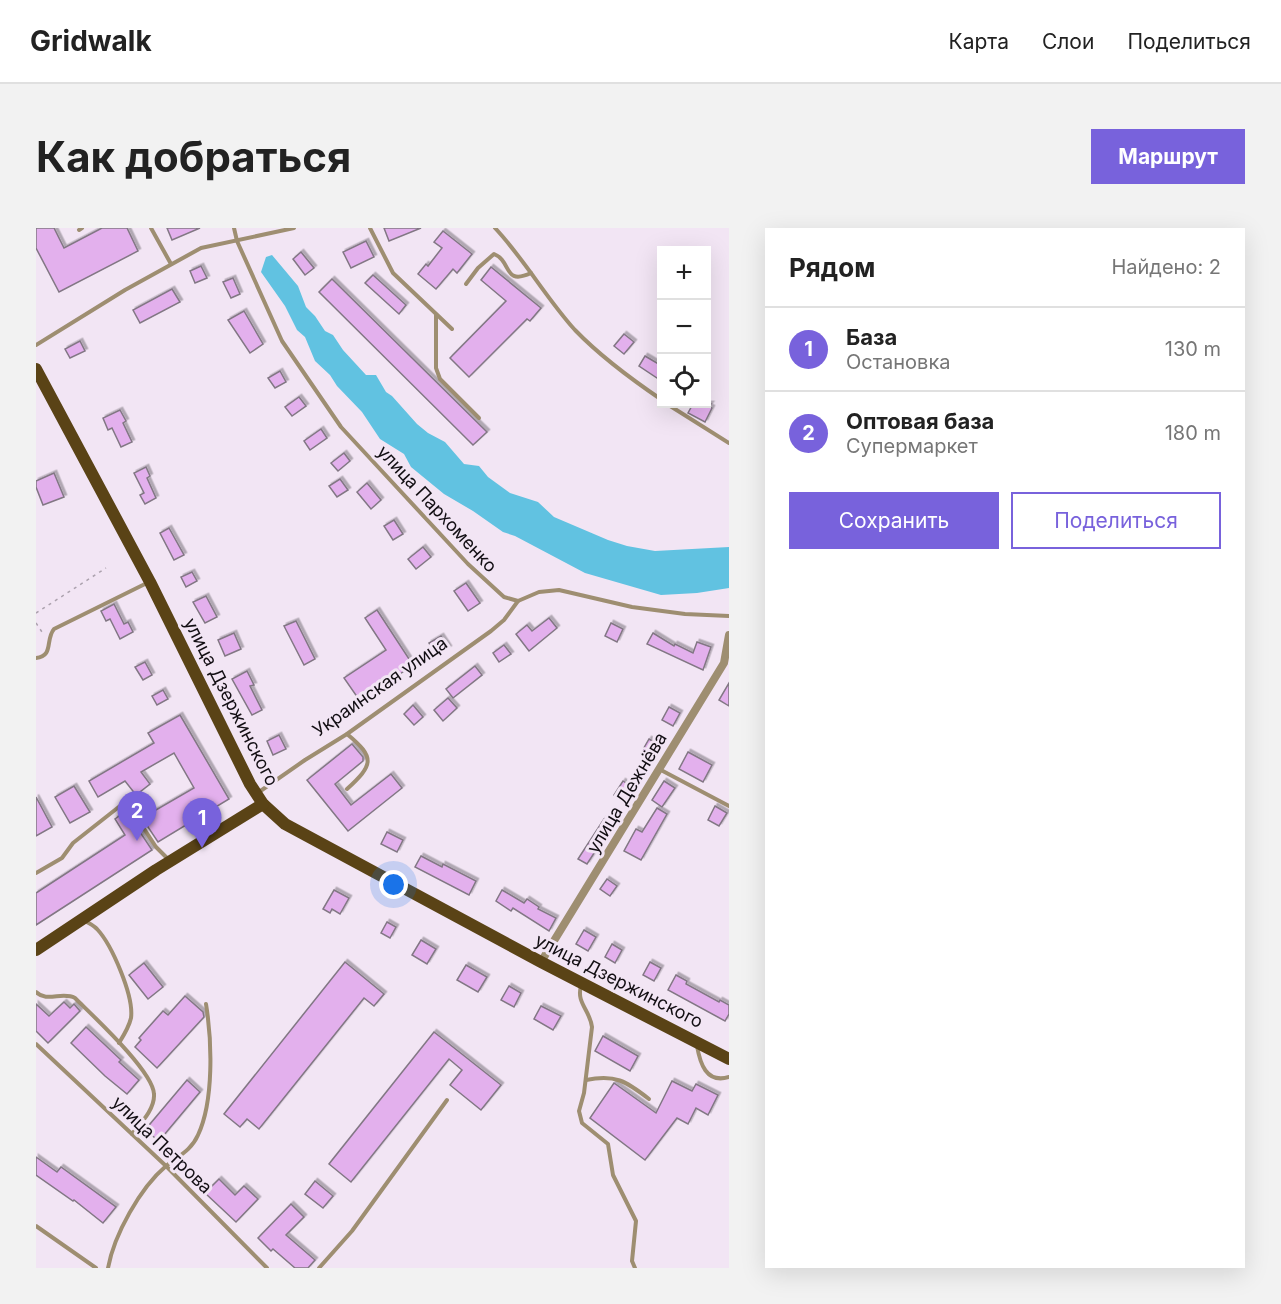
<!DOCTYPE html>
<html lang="ru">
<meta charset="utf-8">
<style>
:root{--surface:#fff;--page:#f2f2f2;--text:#222;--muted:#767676;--line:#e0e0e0;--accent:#7862dc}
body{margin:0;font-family:Inter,sans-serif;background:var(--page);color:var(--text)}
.controls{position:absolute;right:18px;top:18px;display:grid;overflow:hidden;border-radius:0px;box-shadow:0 6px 24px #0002}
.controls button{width:54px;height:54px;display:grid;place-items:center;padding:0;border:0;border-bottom:2px solid var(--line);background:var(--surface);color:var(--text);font:30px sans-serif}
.you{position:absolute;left:358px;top:657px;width:21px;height:21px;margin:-15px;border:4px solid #fff;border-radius:50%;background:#1a73e8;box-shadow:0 0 0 9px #1a73e833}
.badge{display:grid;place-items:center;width:39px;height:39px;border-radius:50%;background:var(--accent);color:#fff;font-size:20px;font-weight:700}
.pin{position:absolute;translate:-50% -50px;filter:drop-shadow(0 2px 3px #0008)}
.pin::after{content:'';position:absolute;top:32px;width:21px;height:18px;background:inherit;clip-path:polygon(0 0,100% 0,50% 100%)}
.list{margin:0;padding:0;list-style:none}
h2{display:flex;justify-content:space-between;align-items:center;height:78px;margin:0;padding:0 24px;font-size:26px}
h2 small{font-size:20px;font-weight:400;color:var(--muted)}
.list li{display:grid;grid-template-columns:39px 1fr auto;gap:18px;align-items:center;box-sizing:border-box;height:84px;padding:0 24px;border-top:2px solid var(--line)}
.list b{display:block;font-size:22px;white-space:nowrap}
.list p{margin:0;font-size:20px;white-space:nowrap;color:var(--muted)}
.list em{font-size:20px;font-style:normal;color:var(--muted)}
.actions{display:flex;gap:12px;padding:18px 24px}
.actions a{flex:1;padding:14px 0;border:2px solid var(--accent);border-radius:0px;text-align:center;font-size:21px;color:var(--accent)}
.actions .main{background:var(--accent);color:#fff}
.icon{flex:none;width:33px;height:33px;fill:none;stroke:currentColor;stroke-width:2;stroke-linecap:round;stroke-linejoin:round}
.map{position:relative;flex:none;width:693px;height:1040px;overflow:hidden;border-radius:0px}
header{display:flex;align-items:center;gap:36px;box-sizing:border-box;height:84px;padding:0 30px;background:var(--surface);border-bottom:2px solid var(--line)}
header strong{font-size:28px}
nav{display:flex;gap:33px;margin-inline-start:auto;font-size:21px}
.intro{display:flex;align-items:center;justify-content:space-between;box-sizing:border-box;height:144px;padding:0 36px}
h1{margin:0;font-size:42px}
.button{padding:15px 27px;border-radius:0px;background:var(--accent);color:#fff;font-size:21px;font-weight:700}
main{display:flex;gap:36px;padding:0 36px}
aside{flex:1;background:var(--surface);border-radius:0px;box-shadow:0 6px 24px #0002}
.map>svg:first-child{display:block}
</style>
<header>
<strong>Gridwalk</strong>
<nav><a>Карта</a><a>Слои</a><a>Поделиться</a></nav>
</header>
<div class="intro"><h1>Как добраться</h1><a class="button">Маршрут</a></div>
<main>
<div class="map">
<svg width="693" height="1040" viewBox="0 0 693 1040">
<defs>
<filter id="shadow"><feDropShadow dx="2.5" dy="-2.5" stdDeviation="0" flood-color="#0004"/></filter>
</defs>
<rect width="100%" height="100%" fill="#f2e5f4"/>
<path fill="#61c2e1" d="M236 27 262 58 270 79 279 88 289 103 297 107 307 122 330 147H340L350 164 356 168 381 196 392 205 409 214 428 236 443 238 452 249 474 265 502 274 518 289 572 312 591 318 619 323 693 319V360L661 365 625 367 549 345 479 308 467 304 437 283 408 266 375 239 368 226 344 211 326 184 301 158 294 147 279 133 269 109 261 102 249 78 225 44 230 29Z"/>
<g fill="#e3b0ed" stroke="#827784" stroke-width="1.5" filter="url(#shadow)">
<path d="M0 0H18L28 20 66 0H91L102 23 23 64 0 20Z"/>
<path d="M131 0H164L136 12Z"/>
<path d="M348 0H385L353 13Z"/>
<path d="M407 3 436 26 421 45 417 41 400 61 382 46 390 36 392 38 406 20 398 14Z"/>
<path d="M330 13 338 29 315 40 307 24Z"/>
<path d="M265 24 278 40 269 47 257 31Z"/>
<path d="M165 38 171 50 159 55 154 43Z"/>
<path d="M455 39 505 80 494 93 491 91 433 149 414 130 470 73 445 52Z"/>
<path d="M337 47 370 77 363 86 329 55Z"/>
<path d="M197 50 204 66 195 70 187 54Z"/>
<path d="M296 51 451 204 437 217 283 64Z"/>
<path d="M136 61 144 74 104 95 97 82Z"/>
<path d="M208 83 227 116 214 125 192 92Z"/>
<path d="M588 106 598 114 588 126 578 118Z"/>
<path d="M44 113 49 123 34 130 29 121Z"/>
<path d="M609 128 626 138V143L621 150 603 138Z"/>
<path d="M244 143 250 154 239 160 232 150Z"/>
<path d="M263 169 270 178 256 188 249 179Z"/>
<path d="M657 176H675L673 178 676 180 669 194 652 185Z"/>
<path d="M84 182 90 193 87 195 96 214 85 219 76 200 72 202 67 190Z"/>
<path d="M285 201 291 210 274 222 268 213Z"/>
<path d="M308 225 314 233 302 243 295 235Z"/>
<path d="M110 239 114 248 111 250 120 270 109 276 104 267 108 265 98 245Z"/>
<path d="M18 245 28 269 7 277 0 259V253Z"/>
<path d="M304 251 312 262 301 269 293 258Z"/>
<path d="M331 255 345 272 335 281 321 264Z"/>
<path d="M358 292 367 306 357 312 348 298Z"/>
<path d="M133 300 148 327 138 332 124 305Z"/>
<path d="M387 319 395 329 380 341 372 331Z"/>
<path d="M156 344 161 353 150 359 145 349Z"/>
<path d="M430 355 444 375 432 383 418 363Z"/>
<path d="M170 368 181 389 169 395 157 374Z"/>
<path d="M78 376 88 396 92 394 97 404 84 411 74 391 70 393 65 383Z"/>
<path d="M341 382 377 437 324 473 308 450 350 422 329 390Z"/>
<path d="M513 390 521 400 493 423 480 406 491 397 496 403Z"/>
<path d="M260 393 279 431 268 437 248 398Z"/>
<path d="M575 395 587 401 581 414 569 408Z"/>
<path d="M198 405 205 421 189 428 182 412Z"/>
<path d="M617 405 638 418 639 416 657 425 661 414 675 419 667 442 611 416Z"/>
<path d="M405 408 413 420 400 428 393 415Z"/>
<path d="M468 417 475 426 463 434 457 425Z"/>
<path d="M109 434 116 447 107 452 99 439Z"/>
<path d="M439 438 446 447 417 470 410 461Z"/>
<path d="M211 443 218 457 214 458 226 482 216 487 196 451Z"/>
<path d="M693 455V478L683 472Z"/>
<path d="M127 462 132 471 121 477 116 468Z"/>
<path d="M412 470 421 480 407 493 398 482Z"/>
<path d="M377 477 387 489 378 497 368 486Z"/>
<path d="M633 479 644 485 637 498 626 492Z"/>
<path d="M144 487 193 571 122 614 106 590 158 560 138 525 105 544 114 556 100 567 89 553 62 569 53 553 118 515 112 505Z"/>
<path d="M243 507 250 521 237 527 231 513Z"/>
<path d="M613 511 625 518 617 532 605 525Z"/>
<path d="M316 516 327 529V533L299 556 315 577 355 546 366 560 312 603 271 552Z"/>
<path d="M652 524 676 537 667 554 643 541Z"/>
<path d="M587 553 596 559 587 573 578 567Z"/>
<path d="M628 553 639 560 626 579 616 572Z"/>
<path d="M38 558 54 584 34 595 19 569Z"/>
<path d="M0 569 16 599 0 608Z"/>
<path d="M679 578 691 585 683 598 672 592Z"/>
<path d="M621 580 631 586 605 632 588 623 600 601 606 604Z"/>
<path d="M90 583 116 622 0 697V665L89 607 79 591Z"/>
<path d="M568 591 577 596 551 636 542 631Z"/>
<path d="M351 604 367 612 361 624 345 616Z"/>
<path d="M385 628 406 639 407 636 440 653 433 667 379 639Z"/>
<path d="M571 651 581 658 574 668 564 661Z"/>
<path d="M298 662 313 670 304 686 296 681 294 685 287 681Z"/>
<path d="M466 662 488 675 491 671 503 679 502 681 520 690 513 703 477 680 475 683 460 673Z"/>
<path d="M351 694 360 699 354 710 345 705Z"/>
<path d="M548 702 560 709 552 723 540 716Z"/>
<path d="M385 712 400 721 391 736 376 727Z"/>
<path d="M576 716 586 722 579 735 569 729Z"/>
<path d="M309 734 348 766 338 778 328 770 223 901 211 891 204 899 188 886Z"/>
<path d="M614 734 625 740 618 753 607 747Z"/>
<path d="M108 735 127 759 112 771 93 747Z"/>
<path d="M430 737 451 749 442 764 421 752Z"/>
<path d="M640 747 651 753 650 756 683 774 684 772 693 777V786L689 793 632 762Z"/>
<path d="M473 758 485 765 478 779 465 772Z"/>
<path d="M149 768 167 784 168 789 121 840 99 819 105 812 103 810 127 783 132 787Z"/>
<path d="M28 774 34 780 38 776 44 783 12 815 0 803V776L13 788Z"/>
<path d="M505 778 525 788 517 802 498 791Z"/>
<path d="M50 799 85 832 83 834 103 852 91 866 69 848 35 815Z"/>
<path d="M398 804 465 857 445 882 414 857 426 842 413 831 315 954 293 936Z"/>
<path d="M567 808 602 828 594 843 559 823Z"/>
<path d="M151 852 164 864 123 913 109 902Z"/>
<path d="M636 853 656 863 660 856 682 867 672 887 660 880 652 896 641 890 609 932 554 890 578 855 620 885Z"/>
<path d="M0 929 21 944 25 939 80 979 67 995 38 972 37 973 0 947Z"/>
<path d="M183 951 199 967 208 958 222 971 200 994 169 965Z"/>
<path d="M279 953 297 968 287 980 269 966Z"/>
<path d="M255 976 268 989 250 1007 279 1032 272 1040H259L237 1021 235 1023 222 1010Z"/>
</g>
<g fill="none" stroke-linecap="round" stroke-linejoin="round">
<g stroke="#aca2ae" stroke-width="1.5" stroke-dasharray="3 4.5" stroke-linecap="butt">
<path d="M0 385 70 340"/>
<path d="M0 395 8 407"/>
</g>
<g stroke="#9e8e71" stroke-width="4">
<path d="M115 0 135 36"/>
<path d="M198 0 201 13 246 113 305 199 432 336 468 369 482 373 503 364 523 362 596 379 649 386 693 388"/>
<path d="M334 0 357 45 416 101"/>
<path d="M459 0C489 32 510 70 539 102 565 129 595 151 626 172"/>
<path d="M43 2 46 0"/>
<path d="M430 56 442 40 458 26C476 33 467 58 495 45"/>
<path d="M400 87V140L404 151 443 190"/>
<path d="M0 117 89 62 165 20 258 0"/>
<path d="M631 176 693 215"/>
<path d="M0 430C18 428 9 412 18 401L113 354"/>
<path d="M623 541 693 578"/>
<path d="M311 561C337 537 340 530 311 506"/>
<path d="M223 564 269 532 311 506 455 403 468 392 482 373"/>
<path d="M0 645 26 630 37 615 84 578 91 579 97 584 120 619 132 631"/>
<path d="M49 693C53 695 58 698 61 701 76 717 98 768 95 790 93 799 88 807 83 815"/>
<path d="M545 758C540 775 554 782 556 799L548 865 543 883 546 895 572 916 577 947 600 993 596 1033 599 1040"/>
<path d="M0 764C11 775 26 763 39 770 57 788 117 843 118 866 119 881 105 895 96 906"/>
<path d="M0 816 130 938 231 1040"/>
<path d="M661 818C664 835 670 856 693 849"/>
<path d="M550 852C579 846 590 853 613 871"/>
<path d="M0 998 60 1040"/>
<path d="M72 1040C78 1007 104 960 130 938 142 928 155 923 162 907 178 873 176 813 170 776"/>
<path d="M283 1040 316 1003 411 872"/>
</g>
<path stroke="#9e8e71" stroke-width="8" d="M505 734 688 435 693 407"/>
<g stroke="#5a4316" stroke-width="12">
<path d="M0 141 114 354 214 556 227 576 249 596 505 734 693 831"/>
<path d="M0 722 120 642 227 576"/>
</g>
</g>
<g text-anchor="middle" stroke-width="6" stroke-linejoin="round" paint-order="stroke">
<g font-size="18" fill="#120e13" stroke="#f2e5f4">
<text transform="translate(401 281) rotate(47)" y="6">улица Пархоменко</text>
<text transform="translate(344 459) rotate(-35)" y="6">Украинская улица</text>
<text transform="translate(195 474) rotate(63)" y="6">улица Дзержинского</text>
<text transform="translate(591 565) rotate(-59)" y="6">улица Дежнёва</text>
<text transform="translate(583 753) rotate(27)" y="6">улица Дзержинского</text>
<text transform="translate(126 917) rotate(44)" y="6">улица Петрова</text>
</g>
</g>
</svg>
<div class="controls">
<button>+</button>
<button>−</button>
<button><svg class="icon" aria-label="locate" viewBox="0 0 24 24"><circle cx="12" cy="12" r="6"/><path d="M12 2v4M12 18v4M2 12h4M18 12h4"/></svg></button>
</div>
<div class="you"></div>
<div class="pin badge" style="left:166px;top:620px">1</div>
<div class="pin badge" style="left:101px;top:613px">2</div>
</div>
<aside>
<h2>Рядом<small>Найдено: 2</small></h2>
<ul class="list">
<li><span class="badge">1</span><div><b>База</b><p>Остановка</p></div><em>130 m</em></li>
<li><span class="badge">2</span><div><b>Оптовая база</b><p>Супермаркет</p></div><em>180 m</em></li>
</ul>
<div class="actions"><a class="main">Сохранить</a><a>Поделиться</a></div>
</aside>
</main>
